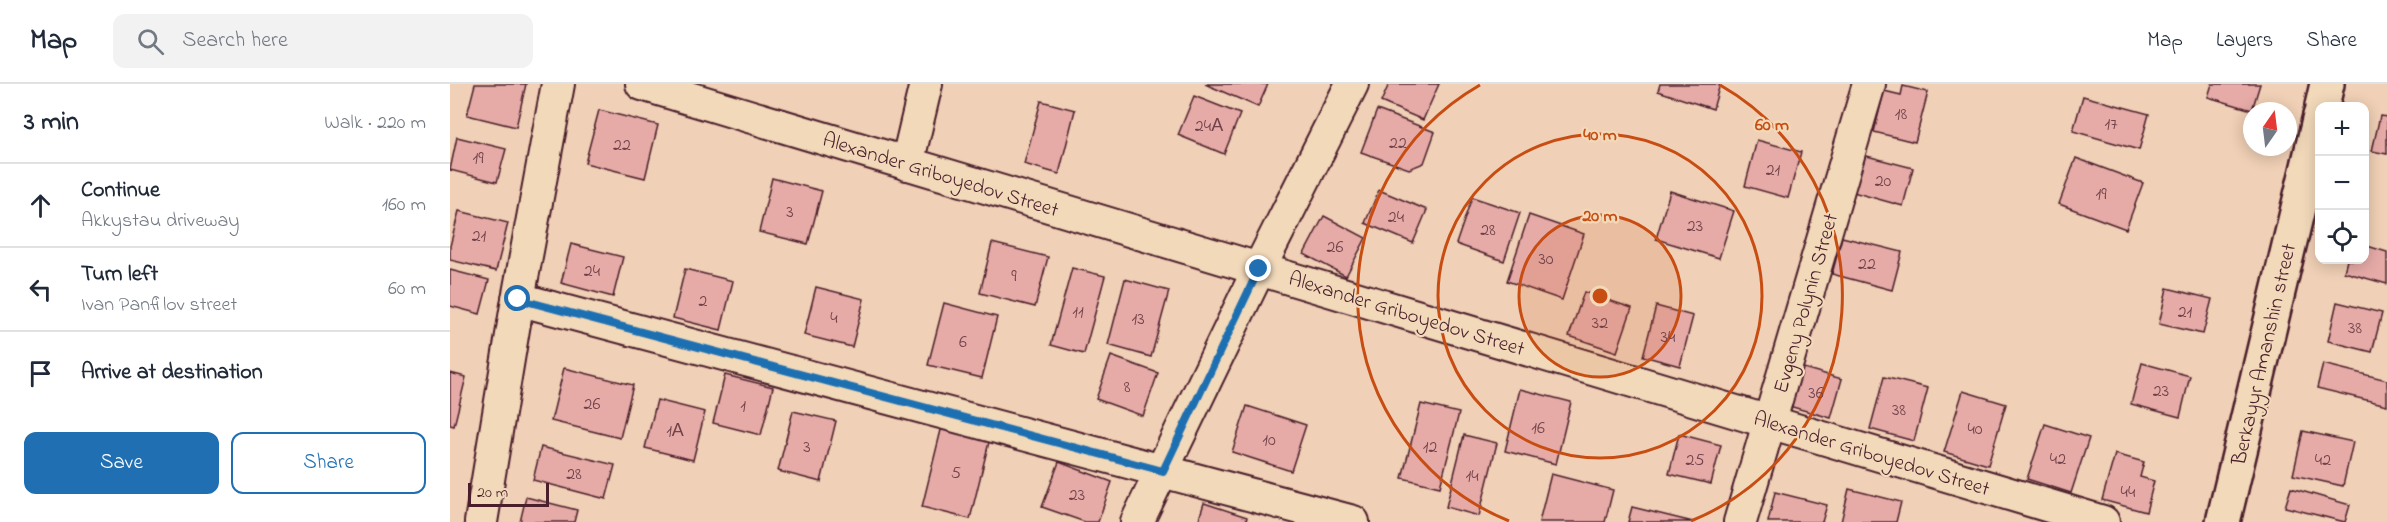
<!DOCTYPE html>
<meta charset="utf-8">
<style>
:root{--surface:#fff;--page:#f2f2f3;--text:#1f2937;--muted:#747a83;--line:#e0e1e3;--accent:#1f6fb2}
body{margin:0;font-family:"Indie Flower",sans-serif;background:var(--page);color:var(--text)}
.controls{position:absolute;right:18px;top:18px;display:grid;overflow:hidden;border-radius:12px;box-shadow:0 3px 15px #0003}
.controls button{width:54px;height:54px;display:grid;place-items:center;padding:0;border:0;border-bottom:2px solid var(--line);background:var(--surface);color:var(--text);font:30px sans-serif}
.compass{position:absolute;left:1793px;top:18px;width:54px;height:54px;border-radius:50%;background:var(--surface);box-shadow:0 3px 15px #0003;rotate:14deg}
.scale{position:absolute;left:18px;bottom:15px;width:81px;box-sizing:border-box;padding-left:6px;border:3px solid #4a1f2b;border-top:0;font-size:16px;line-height:21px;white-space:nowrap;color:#4a1f2b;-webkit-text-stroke:4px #f2d9ba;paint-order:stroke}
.stop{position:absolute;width:18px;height:18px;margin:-14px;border:4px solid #1f6fb2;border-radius:50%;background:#fff}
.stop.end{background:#1f6fb2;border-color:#fff;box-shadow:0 2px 6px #0008}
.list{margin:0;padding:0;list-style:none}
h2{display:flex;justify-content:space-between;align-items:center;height:78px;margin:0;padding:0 24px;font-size:26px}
h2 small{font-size:20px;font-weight:400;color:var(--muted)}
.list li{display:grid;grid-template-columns:39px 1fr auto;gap:18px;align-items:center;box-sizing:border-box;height:84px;padding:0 24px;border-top:2px solid var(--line)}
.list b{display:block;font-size:22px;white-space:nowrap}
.list p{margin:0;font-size:20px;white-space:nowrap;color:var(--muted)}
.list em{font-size:20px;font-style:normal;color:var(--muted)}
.actions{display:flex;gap:12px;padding:18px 24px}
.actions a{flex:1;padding:14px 0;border:2px solid var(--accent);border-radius:12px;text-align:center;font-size:21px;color:var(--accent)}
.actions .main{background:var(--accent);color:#fff}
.icon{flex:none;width:33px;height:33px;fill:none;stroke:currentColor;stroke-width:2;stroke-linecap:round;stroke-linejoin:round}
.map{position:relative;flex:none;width:1937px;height:438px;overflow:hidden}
header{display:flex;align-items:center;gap:36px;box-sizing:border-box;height:84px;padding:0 30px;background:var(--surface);border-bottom:2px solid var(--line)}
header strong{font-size:28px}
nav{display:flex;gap:33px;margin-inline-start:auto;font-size:21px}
.search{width:420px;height:54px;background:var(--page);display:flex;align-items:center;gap:15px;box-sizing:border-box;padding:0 21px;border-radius:12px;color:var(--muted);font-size:22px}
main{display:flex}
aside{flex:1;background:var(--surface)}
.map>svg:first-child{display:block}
</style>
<header>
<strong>Map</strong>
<div class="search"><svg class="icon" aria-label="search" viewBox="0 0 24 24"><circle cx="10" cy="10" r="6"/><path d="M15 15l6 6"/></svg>Search here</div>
<nav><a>Map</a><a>Layers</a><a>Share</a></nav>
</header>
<main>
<aside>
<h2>3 min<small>Walk · 220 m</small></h2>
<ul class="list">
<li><svg class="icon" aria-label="ahead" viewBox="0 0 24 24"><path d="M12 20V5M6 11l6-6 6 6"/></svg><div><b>Continue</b><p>Akkystau driveway</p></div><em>160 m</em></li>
<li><svg class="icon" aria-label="left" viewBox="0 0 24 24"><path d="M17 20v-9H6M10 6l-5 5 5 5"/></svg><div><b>Turn left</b><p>Ivan Panfilov street</p></div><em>60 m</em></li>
<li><svg class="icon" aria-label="arrive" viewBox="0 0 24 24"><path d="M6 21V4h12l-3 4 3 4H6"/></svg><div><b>Arrive at destination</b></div></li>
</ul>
<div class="actions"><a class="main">Save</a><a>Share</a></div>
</aside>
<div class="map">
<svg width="1937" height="438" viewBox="0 0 1937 438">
<rect width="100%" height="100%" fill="#f0d0b6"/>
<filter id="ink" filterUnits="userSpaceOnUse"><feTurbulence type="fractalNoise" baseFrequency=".0167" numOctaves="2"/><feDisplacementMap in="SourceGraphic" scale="12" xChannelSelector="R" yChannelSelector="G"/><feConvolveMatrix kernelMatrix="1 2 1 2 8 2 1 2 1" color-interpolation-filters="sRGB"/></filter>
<g filter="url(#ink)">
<g fill="#e6aba7" stroke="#4a1f2b" stroke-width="1.5">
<path d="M25 0H76L66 43 17 31Z"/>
<path d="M755 0H818L808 23Z"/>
<path d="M939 0H989L973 36 931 18Z"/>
<path d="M1210 0H1270L1263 25 1208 7Z"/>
<path d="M1762 0H1810L1802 26 1758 13Z"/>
<path d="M1453 2 1478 8 1465 58 1424 48 1434 7 1451 11Z"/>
<path d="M744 12 790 30 774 70 728 51Z"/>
<path d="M1633 12 1699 30 1689 66 1623 47Z"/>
<path d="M591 17 625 26 609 90 574 80Z"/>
<path d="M149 26 208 41 195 94 135 79Z"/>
<path d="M927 26 985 48 974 79 959 85 911 68Z"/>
<path d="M1930 32 1937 33V70L1922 67Z"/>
<path d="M7 53 56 65 47 98 0 86Z"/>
<path d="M1307 56 1351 68 1338 114 1295 102Z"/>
<path d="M1413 71 1463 84 1453 122 1403 108Z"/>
<path d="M1626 74 1693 99 1676 145 1609 120Z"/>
<path d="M322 94 372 107 358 160 309 148Z"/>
<path d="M929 106 977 126 963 159 915 139Z"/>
<path d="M1220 107 1284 127 1269 174 1206 155Z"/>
<path d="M1022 113 1070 129 1054 177 1006 160Z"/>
<path d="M9 127 58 139 46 187 0 176V162Z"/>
<path d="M1079 131 1134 150 1112 216 1057 197Z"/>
<path d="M874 132 916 154 896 192 854 170Z"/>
<path d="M1392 153 1452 168 1442 206 1382 190Z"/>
<path d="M542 159 598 173 585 223 530 209Z"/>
<path d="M121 160 173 173 163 213 111 199Z"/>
<path d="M1914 161 1937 168V200L1894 188 1897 176H1914Z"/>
<path d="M622 184 655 192 634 270 601 261Z"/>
<path d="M235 185 283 197 271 246 223 234Z"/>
<path d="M0 186 39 196 30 230 0 222Z"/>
<path d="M675 195 719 207 701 273 658 261Z"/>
<path d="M366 203 414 215 402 263 354 251Z"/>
<path d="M1717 204 1762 215 1753 250 1709 240Z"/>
<path d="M1134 208 1182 224 1167 268 1119 252Z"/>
<path d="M1887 218 1932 229 1922 268 1878 257Z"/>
<path d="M494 219 547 233 532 294 478 281Z"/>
<path d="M1206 222 1243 232 1230 282 1193 272Z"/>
<path d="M661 272 708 289 693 332 646 315Z"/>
<path d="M1692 279 1740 292 1730 333 1681 320Z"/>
<path d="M1873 280 1937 296V321L1867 304Z"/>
<path d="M1350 283 1392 295 1381 334 1339 322Z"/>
<path d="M114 284 183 301 170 354 101 337Z"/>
<path d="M0 289 16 293 4 342 0 341Z"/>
<path d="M275 291 323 303 311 351 263 339Z"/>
<path d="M1434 293 1478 304 1464 357 1420 345Z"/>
<path d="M1070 305 1121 318 1106 380 1055 367Z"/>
<path d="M1513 307 1556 320 1538 381 1494 368Z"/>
<path d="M207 316 255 328 243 376 195 364Z"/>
<path d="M971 320 1009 329 990 403 952 394Z"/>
<path d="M797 322 856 341 841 387 782 368Z"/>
<path d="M343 327 386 337 371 398 328 387Z"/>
<path d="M1595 340 1639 354 1621 409 1577 395Z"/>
<path d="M492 342 540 354 520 435 472 423Z"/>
<path d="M1853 347 1903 358 1893 402 1843 391Z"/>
<path d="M1229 350 1271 361 1261 400 1219 390Z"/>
<path d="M1014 351 1047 359 1029 432 996 423Z"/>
<path d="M91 363 165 381 156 415 83 396Z"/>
<path d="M1665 370 1694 378 1690 393 1704 397 1696 428 1652 416Z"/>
<path d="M609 378 662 398 648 438H635L592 423Z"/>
<path d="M1101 390 1163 406 1155 438H1089Z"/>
<path d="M1841 404 1900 421 1895 438 1835 423Z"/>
<path d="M1399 405 1451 418 1446 438H1391Z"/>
<path d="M1325 408 1377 421 1372 438H1318Z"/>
<path d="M76 413 127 426 124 438H70Z"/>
<path d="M754 419 797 433 796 438H748Z"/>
<path d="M1182 423 1243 438H1178Z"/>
</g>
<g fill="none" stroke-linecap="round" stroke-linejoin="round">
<g stroke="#4a1f2b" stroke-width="36">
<g id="street">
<path d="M192 0 1653 438"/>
<path d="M457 80 476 0"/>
<path d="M68 215 903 438"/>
<path d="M31 438 68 215 108 0"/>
<path d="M687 438 809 185 902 0"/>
<path d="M1290 438 1419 0"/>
</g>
</g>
<g stroke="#4a1f2b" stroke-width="38">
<g id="secondary">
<path d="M1872 22 1877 0"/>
<path d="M1773 438 1870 32"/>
</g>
</g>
<use href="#street" stroke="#f2d9ba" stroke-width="32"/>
<use href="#secondary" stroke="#f2d9ba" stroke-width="33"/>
</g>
</g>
<g fill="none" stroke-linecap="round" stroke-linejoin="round" filter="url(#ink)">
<path stroke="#1f6fb2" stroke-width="8" d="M68 215 713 387 809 185"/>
</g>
<circle cx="1150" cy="212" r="81" fill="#c84d12" fill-opacity=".12"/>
<g fill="none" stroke="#c84d12" stroke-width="3">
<circle cx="1150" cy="212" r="81"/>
<circle cx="1150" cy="212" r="162"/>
<path d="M1059 437A243 243 0 0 1 1030 1M1270 1A243 243 0 0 1 1241 437"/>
</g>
<g text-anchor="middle" stroke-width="4.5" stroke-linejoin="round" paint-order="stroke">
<g font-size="18" fill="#71424a">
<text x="1451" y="35">18</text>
<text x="1661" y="45">17</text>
<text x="759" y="47">24А</text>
<text x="948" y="64">22</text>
<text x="172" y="66">22</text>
<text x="28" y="79">19</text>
<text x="1323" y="91">21</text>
<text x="1433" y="102">20</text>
<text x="1651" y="115">19</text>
<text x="340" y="133">3</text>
<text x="946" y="138">24</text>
<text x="1245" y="147">23</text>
<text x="1038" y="151">28</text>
<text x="29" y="157">21</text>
<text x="885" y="168">26</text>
<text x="1096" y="180">30</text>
<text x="1417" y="185">22</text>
<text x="142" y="192">24</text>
<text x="564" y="197">9</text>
<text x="253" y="222">2</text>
<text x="628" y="233">11</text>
<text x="1735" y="233">21</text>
<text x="384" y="239">4</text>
<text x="688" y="240">13</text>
<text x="1150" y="244">32</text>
<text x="1905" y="249">38</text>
<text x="1218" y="258">34</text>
<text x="513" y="263">6</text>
<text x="677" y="308">8</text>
<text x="1711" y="312">23</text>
<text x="1366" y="314">36</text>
<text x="142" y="325">26</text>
<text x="293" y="327">1</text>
<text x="1449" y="331">38</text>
<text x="1088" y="349">16</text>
<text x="1525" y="350">40</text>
<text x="225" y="352">1А</text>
<text x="819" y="361">10</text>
<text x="357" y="368">3</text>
<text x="980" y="368">12</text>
<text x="1608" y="380">42</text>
<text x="1245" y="381">25</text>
<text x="1873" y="381">42</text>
<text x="506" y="394">5</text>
<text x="124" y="395">28</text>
<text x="1022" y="397">14</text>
<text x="1678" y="413">44</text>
<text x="627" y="416">23</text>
</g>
<g font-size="21" fill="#4a1f2b" stroke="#f2d9ba">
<text transform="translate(491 90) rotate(17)" y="7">Alexander Griboyedov Street</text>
<text transform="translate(1355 219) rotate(-74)" y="7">Evgeny Polynin Street</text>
<text transform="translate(957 229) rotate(17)" y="7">Alexander Griboyedov Street</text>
<text transform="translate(1813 270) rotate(-77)" y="7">Berkayyr Amanshin street</text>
<text transform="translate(1422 369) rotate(17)" y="7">Alexander Griboyedov Street</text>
</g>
</g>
<circle cx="1150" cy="212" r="9" fill="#c84d12" stroke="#f2d9ba" stroke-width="3"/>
<g font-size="18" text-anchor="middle" font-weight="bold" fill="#c84d12" stroke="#f2d9ba" stroke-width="4.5" stroke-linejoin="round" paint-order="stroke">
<text x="1322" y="46">60 m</text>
<text x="1150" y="56">40 m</text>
<text x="1150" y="137">20 m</text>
</g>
</svg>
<div class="controls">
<button>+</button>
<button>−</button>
<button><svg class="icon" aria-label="locate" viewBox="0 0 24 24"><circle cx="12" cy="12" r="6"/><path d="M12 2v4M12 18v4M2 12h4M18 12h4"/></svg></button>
</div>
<svg class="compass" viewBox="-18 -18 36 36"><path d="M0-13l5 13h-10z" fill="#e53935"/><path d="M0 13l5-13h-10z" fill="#747a83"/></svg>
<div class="scale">20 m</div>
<div class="stop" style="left:68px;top:215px"></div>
<div class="stop end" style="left:809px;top:185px"></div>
</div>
</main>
